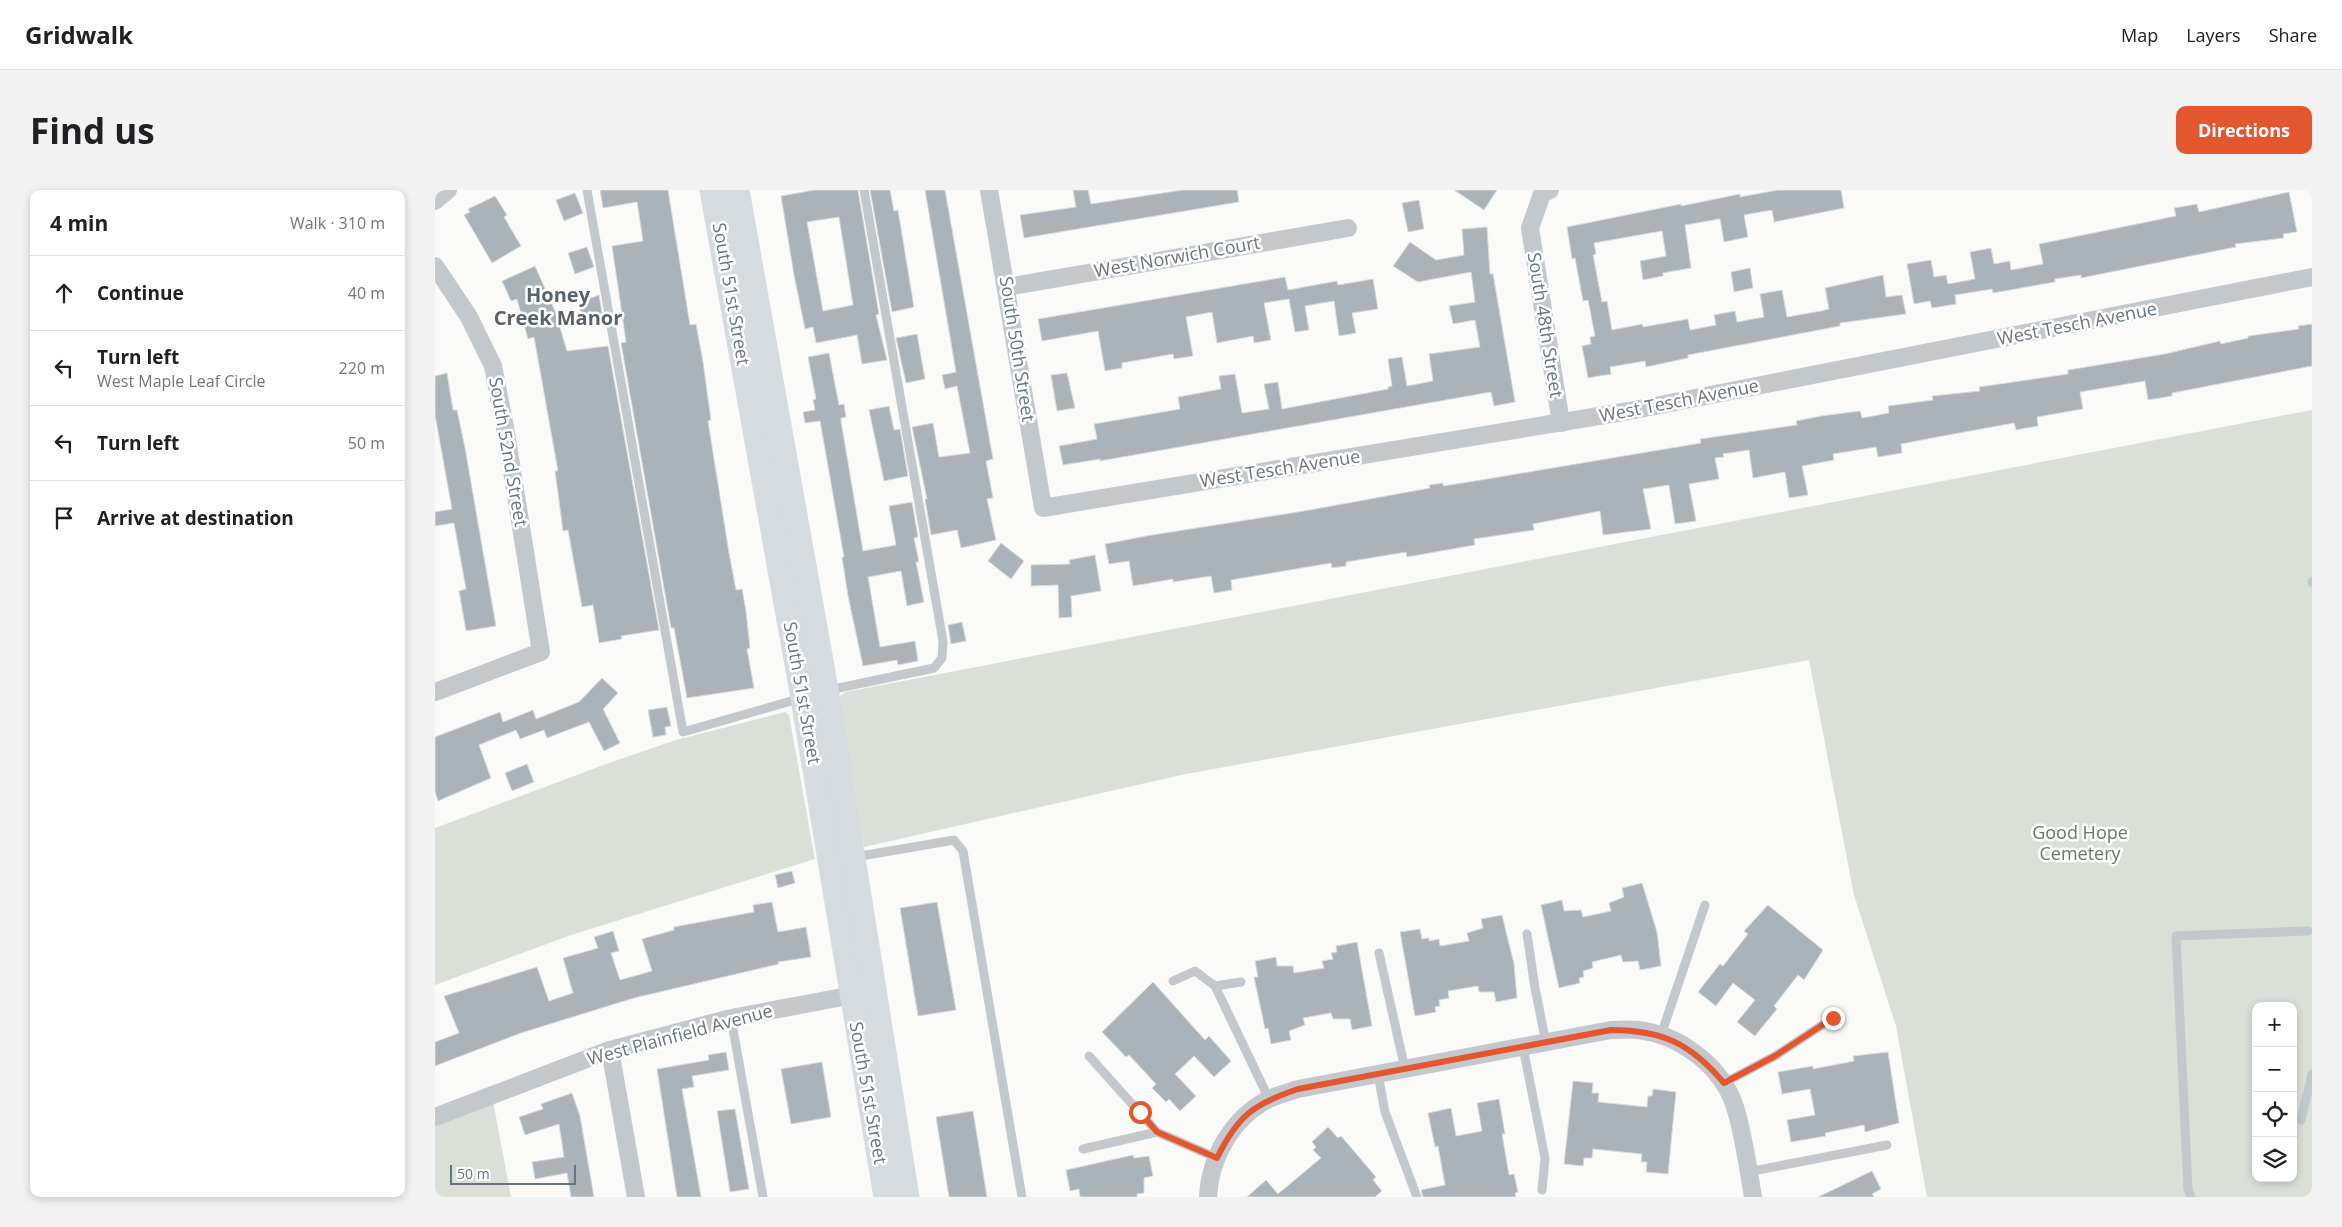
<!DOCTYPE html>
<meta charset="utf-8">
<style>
:root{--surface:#fff;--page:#f2f2f2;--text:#202124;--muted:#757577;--line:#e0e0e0;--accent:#e4572e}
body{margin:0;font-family:"Open Sans",sans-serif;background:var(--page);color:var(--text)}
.controls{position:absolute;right:15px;bottom:15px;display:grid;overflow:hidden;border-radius:10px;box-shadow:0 2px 8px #0003}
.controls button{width:45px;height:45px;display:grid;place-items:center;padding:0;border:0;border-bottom:1px solid var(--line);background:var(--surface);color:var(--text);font:25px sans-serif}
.scale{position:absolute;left:15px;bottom:12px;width:126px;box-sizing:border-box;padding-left:5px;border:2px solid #657683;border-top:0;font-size:14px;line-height:18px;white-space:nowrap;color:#657683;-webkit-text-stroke:4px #fff;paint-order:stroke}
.stop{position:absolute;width:15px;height:15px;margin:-11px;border:4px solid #e4572e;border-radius:50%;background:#fff}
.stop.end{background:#e4572e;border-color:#fff;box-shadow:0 1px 5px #0008}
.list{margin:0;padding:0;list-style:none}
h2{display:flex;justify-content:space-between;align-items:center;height:65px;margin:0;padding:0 20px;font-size:21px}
h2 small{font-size:16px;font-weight:400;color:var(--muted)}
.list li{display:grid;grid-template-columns:32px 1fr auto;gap:15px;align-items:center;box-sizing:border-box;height:75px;padding:0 20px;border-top:1px solid var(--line)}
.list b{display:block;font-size:19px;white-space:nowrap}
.list p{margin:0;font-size:16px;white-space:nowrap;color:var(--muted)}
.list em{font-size:16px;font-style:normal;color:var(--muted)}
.icon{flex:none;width:28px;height:28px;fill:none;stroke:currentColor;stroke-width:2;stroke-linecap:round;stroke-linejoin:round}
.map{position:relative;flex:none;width:1877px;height:1007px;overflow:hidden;border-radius:10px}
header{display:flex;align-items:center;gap:30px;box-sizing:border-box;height:70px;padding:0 25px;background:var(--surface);border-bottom:1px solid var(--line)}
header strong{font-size:24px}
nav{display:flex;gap:28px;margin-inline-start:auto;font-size:18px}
.intro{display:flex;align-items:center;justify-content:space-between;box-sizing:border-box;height:120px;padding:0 30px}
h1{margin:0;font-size:35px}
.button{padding:12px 22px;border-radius:10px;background:var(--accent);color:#fff;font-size:18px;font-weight:700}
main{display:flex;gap:30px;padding:0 30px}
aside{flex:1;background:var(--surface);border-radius:10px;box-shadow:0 2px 8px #0003}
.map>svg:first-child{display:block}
</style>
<header>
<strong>Gridwalk</strong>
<nav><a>Map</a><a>Layers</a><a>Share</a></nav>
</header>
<div class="intro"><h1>Find us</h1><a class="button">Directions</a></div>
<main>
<aside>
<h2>4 min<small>Walk · 310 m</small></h2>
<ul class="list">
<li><svg class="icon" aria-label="ahead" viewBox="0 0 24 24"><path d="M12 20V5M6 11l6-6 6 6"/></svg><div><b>Continue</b></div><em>40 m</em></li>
<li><svg class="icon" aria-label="left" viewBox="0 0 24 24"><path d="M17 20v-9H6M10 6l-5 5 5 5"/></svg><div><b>Turn left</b><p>West Maple Leaf Circle</p></div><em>220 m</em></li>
<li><svg class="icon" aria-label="left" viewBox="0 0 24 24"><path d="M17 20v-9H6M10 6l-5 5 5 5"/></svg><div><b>Turn left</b></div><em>50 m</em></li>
<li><svg class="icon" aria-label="arrive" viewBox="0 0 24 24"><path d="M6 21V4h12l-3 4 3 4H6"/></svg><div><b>Arrive at destination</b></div></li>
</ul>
</aside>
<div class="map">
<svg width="1877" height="1007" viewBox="0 0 1877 1007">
<rect width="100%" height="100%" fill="#fafaf8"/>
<g fill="#dadfd7" fill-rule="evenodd">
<path d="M1877 220V1007H1492L1461 836 1419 705 1374 470 746 585 429 657 403 507 411 502ZM1821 816H1858V988H1821Z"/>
<path d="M350 522 354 525 380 669 136 745 0 795V638L174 573 241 550Z"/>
<path d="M58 911 76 1007H0V934Z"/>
</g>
<g fill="#aab3b9" stroke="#dcdcda" fill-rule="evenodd">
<path d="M165 0H233L255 135 261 134 268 172 276 230 273 231 294 363 301 400 307 399 311 421 315 458 312 459 319 498 252 508 239 438H236L186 153 191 152 177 56 208 51 202 12 168 18Z"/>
<path d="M379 0H423L444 124 441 125 452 170 427 174 422 145 381 153 378 137 370 139 359 85 346 6ZM404 27 418 115 388 121 372 32Z"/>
<path d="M435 0H455L459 21 463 20 479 117 457 122Z"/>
<path d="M490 0H510L558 269 551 271 558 308 552 309 561 350 526 358 522 340 496 345 490 309H492L477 237 498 233 504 267 535 263 522 196 510 199 507 185 521 182Z"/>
<path d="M638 0H653L656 14 747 0H802L804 12 589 48 585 25 641 17Z"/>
<path d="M1019 0H1062L1049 20Z"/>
<path d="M1343 0H1406L1409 18 1339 32 1337 20 1309 25 1313 47 1289 52 1285 29 1250 35 1256 78 1228 83V86L1208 90 1205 71 1231 66 1227 41 1159 53 1161 64 1158 65 1167 112 1172 111 1177 140 1207 134 1208 137 1253 129 1255 140 1281 135 1279 125 1300 121 1302 132 1329 127 1325 104 1347 100 1352 127 1386 121 1394 119 1390 98 1448 85 1451 107 1467 105 1471 124 1405 133V136L1253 165V168L1211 177 1210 171 1175 177 1176 184 1153 188 1147 156 1156 154 1155 147 1160 146 1153 110 1148 111 1140 68 1137 69 1132 37 1246 14V16L1305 4V7Z"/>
<path d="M1854 2 1862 42 1848 44 1849 48 1800 54 1801 57 1646 88V85L1620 89V92L1558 103 1557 99 1520 105 1521 114 1497 118 1495 111 1479 114 1472 74 1496 70 1499 87 1511 85 1513 94 1540 89 1535 62 1556 58 1559 74 1575 71 1576 80 1608 74 1604 54 1741 26 1739 18 1762 14 1764 22Z"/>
<path d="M140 3 148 23 129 31 121 10Z"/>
<path d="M60 6 72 25 69 27 86 56 57 73 29 25 35 22 33 19Z"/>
<path d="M984 10 989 39 973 42 967 13Z"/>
<path d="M1052 37 1055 84H1058L1080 212 1059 216 1056 202 665 271V269L628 275 624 256 662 249 659 234 745 219 743 207 786 199 784 186 800 184 807 223 834 219 829 194 843 192 847 219 953 199V197L957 196 953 169 967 167 972 196 998 191 994 164 1045 157 1040 130 1018 134 1014 116 1040 112 1036 82 983 92 958 76 975 52 1001 70 1029 65 1027 39Z"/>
<path d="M152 57 159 77 140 84 133 63Z"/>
<path d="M100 76 120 121 132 161 173 156 224 440 186 446 187 449 164 453 158 415 147 417 133 340 128 341 120 281H123L99 147 93 149 82 109 76 111 67 91Z"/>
<path d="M1315 78 1318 98 1299 102 1296 82Z"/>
<path d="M850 87 853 100 902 91 903 95 938 89 943 119 917 123 921 143 904 146 899 111 870 116 874 140 860 142 854 109 829 113 836 150 819 153 818 146 782 153 777 122 751 127 758 166 739 169 738 164 687 173V178L670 181 663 141 607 151 603 129Z"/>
<path d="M164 105 167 123 149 130 142 113Z"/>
<path d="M1877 134V176L1737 203V206L1713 210 1710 191 1645 202 1648 219 1602 227 1603 236 1581 240 1579 233 1513 245 1466 254 1467 263 1443 267 1441 257 1398 264 1399 270 1367 276 1373 305 1354 308 1350 282 1318 288 1314 260 1288 264 1289 267 1280 268 1284 289 1254 294 1261 331 1240 334 1234 295 1208 299 1216 339 1168 345 1165 321 1098 334 1099 340 1039 349 1040 355 972 367 971 362 911 372V376L897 378 896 373 796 390 797 400 779 403 776 386 738 392V389L698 396 694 371 674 374 670 354 711 346 869 321 995 298 994 295 1008 293V296L1046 290 1266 253 1265 249 1362 235 1361 231 1386 226 1425 221 1427 228 1454 223 1453 216 1498 210 1497 206 1545 201 1544 197 1633 184V180L1730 164 1785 151 1786 154 1813 148V146L1864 139 1863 136Z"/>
<path d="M482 144 490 189 471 193 461 148Z"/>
<path d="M394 163 404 215 409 214 411 227 406 228V231L428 361 461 355 454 316 477 312 483 347 479 348 484 372H481L489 412 472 416 466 381 433 387 445 457 480 451 483 471 463 475 462 470 428 476 413 406 407 367H409L385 231 370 233 368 222 380 220 378 210 381 209 373 167Z"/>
<path d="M12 183 18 220H22L30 258 61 436 31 441 24 401 31 399 19 333 0 336V322L17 319 0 225V186Z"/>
<path d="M632 183 640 218 622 221 616 185Z"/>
<path d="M454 216 459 240 465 239 473 286 449 291 434 220Z"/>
<path d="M566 353 589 371 576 389 553 371Z"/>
<path d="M660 365 666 401 636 406 637 427 624 428 623 395 596 396V375L635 374 634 370Z"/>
<path d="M527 432 531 451 516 454 513 435Z"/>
<path d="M167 488 183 503 168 519 185 553 169 561 154 532 112 548 109 540 85 549 81 540 44 555 56 588 3 611 0 602V547L65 522 68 532 98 520 101 529 144 512Z"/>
<path d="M232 517 236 536 230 537 231 545 218 547 213 520Z"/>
<path d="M92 574 99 592 77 601 70 583Z"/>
<path d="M357 681 360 693 343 698 340 685Z"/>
<path d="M1207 693 1222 742 1226 776 1205 780 1203 771 1188 772 1186 765 1157 772 1158 778 1148 781 1149 787 1144 788 1145 793 1124 798 1106 715 1127 710 1129 721 1146 720 1148 727 1176 721 1174 713 1189 707 1187 698Z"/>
<path d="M337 712 343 742 371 737 376 767 343 772 344 774 199 808 86 843 0 876V852L24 843 9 806 102 777 114 811 138 803 128 768 163 758 159 747 178 741 184 761 176 763 185 790 217 781 207 749 239 740V737L319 722 318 715Z"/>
<path d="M502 712 521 820 483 826 465 718Z"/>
<path d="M1333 715 1388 760 1369 790 1363 785 1339 816 1342 819 1320 846 1302 832 1320 810 1298 793 1281 816 1263 802 1285 774 1288 776 1313 744 1309 741Z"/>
<path d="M1067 725 1079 774 1082 808 1061 812 1059 802H1044L1043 796 1013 801 1014 808 1004 810 1005 816 1000 817 1001 822 980 826 965 742 985 739 987 749 994 748V751L1004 749 1005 756 1034 751 1032 743 1048 738 1046 729Z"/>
<path d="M922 752 937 836 917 840 915 829H898L896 823 868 828 870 835 854 841 856 850 836 854 833 838 830 839 819 787H823L820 771 841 767 842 776H858L859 783 889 778 887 771 898 769 896 763 902 762 901 756Z"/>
<path d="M718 792 770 850 774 846 796 871 779 887 759 866 740 884 761 906 745 921 734 909 731 912 717 898 721 894 694 865 691 867 667 842Z"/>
<path d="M291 862 294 880 257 886 259 897 247 899 266 1007H242L222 879 274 870 273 865Z"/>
<path d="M1453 862 1464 933 1430 942 1429 935 1390 943 1391 946 1356 952 1352 930 1380 925 1375 899 1347 904 1343 882 1378 876V879L1419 871 1418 866Z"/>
<path d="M387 872 396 927 356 934 346 879Z"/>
<path d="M1138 891 1158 893 1157 903H1164L1163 912 1212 917 1213 906H1217L1218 899 1241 902 1233 984 1211 982 1212 972H1206L1207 964 1158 959 1157 968H1149L1148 976 1129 974Z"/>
<path d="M137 903 145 926 159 1007H136L132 983 100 989 97 972 129 967 124 934 90 945 84 927 108 919 106 914Z"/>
<path d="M1064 909 1070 944H1067L1074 985 1079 984 1083 1002 1080 1003 1081 1007H988L986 1000 1010 995 1003 956 1000 957 993 923 1016 918 1021 946 1047 941 1042 913Z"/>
<path d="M300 919 314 999 295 1002 282 921Z"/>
<path d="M538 921 552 1007H514L501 927Z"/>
<path d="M893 937 903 948 906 946 918 960 941 987 938 990 947 1001 940 1007H812L831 990 843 1004 886 968 878 960 881 957 877 952Z"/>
<path d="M698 965 699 968 714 966 718 986 709 988V1003L702 1004V1007H645L644 999 635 1001 631 980Z"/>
<path d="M1437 981 1446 999 1437 1004 1439 1007H1383Z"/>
</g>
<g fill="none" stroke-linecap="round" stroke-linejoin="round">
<g stroke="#c3c8cc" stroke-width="9">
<path d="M152 0 248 542 367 508"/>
<path d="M1877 392V393"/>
<path d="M394 500 499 478 507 468 508 451 429 0"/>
<path d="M420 667 519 650 528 661 587 1007"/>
<path d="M1092 744 1100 798 1111 853"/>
<path d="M944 763 970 879"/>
<path d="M738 791 760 781 780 796 834 909"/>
<path d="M780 796 806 792"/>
<path d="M296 828 328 1007"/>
<path d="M1226 845 1270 715"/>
<path d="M1088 857 1110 968 1107 1000"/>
<path d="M654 866 722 942 782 968"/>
<path d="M943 884 950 922 982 1007"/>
<path d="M1289 893 1340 866 1398 828"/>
<path d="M1866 930 1877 884"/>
<path d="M648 959 722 942"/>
<path d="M1313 982 1452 955"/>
<path d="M1756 1007 1753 999 1741 746 1873 741"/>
</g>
<g stroke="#c3c8cc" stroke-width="18">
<path d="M554 0 608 318 1194 221 1877 87"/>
<path d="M1115 0 1107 4 1095 38 1126 233"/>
<path d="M0 11 13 0"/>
<path d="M0 76 34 127 58 176 70 237 106 462 0 502"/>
<path d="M572 97 913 38"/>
<path d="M175 860 201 1007"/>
<path d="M0 927 175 860 296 828 429 803"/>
<path d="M773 1007C775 967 797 928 834 909 843 905 854 902 863 899L1176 840C1185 840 1194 839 1203 840 1245 845 1287 876 1300 917 1309 946 1313 978 1318 1007"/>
</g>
<g stroke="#d6dbdf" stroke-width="25">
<path d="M277 0 368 508 451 1007"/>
<path d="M302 0 392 505 472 1007"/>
</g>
</g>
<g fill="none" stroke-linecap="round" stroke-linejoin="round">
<path stroke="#e4572e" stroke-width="6" d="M705 922 722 942 782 968C803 925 819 914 863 899L1176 840C1228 840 1256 854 1289 893L1340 866 1398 828"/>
</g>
<g text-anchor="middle" stroke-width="5" stroke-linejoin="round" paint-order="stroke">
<g font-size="18" fill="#657683" stroke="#fff">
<text transform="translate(742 67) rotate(-10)" y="6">West Norwich Court</text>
<text transform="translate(296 104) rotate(80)" y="6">South 51st Street</text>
<text transform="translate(1642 134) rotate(-11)" y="6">West Tesch Avenue</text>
<text transform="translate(1110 135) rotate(81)" y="6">South 48th Street</text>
<text transform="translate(582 159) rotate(81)" y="6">South 50th Street</text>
<text transform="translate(1244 211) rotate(-11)" y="6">West Tesch Avenue</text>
<text transform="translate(73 262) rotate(80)" y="6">South 52nd Street</text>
<text transform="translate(845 279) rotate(-9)" y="6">West Tesch Avenue</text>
<text transform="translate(367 503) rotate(80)" y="6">South 51st Street</text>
<text transform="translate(245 845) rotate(-15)" y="6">West Plainfield Avenue</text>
<text transform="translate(433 903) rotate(80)" y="6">South 51st Street</text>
</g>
<g font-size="18" fill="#687a64" stroke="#fff">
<text x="1645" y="649">Good Hope<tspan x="1645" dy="21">Cemetery</tspan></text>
</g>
<g font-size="20" font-weight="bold" fill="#57646e" stroke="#fff">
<text x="123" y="112">Honey<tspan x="123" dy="23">Creek Manor</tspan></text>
</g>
</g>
</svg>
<div class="controls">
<button>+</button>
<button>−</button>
<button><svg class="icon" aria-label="locate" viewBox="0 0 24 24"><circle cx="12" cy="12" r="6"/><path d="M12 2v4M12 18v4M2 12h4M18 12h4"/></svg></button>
<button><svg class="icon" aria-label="layers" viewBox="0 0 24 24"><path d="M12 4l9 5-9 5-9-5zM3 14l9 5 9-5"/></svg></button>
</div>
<div class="scale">50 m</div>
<div class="stop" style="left:705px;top:922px"></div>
<div class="stop end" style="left:1398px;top:828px"></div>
</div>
</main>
